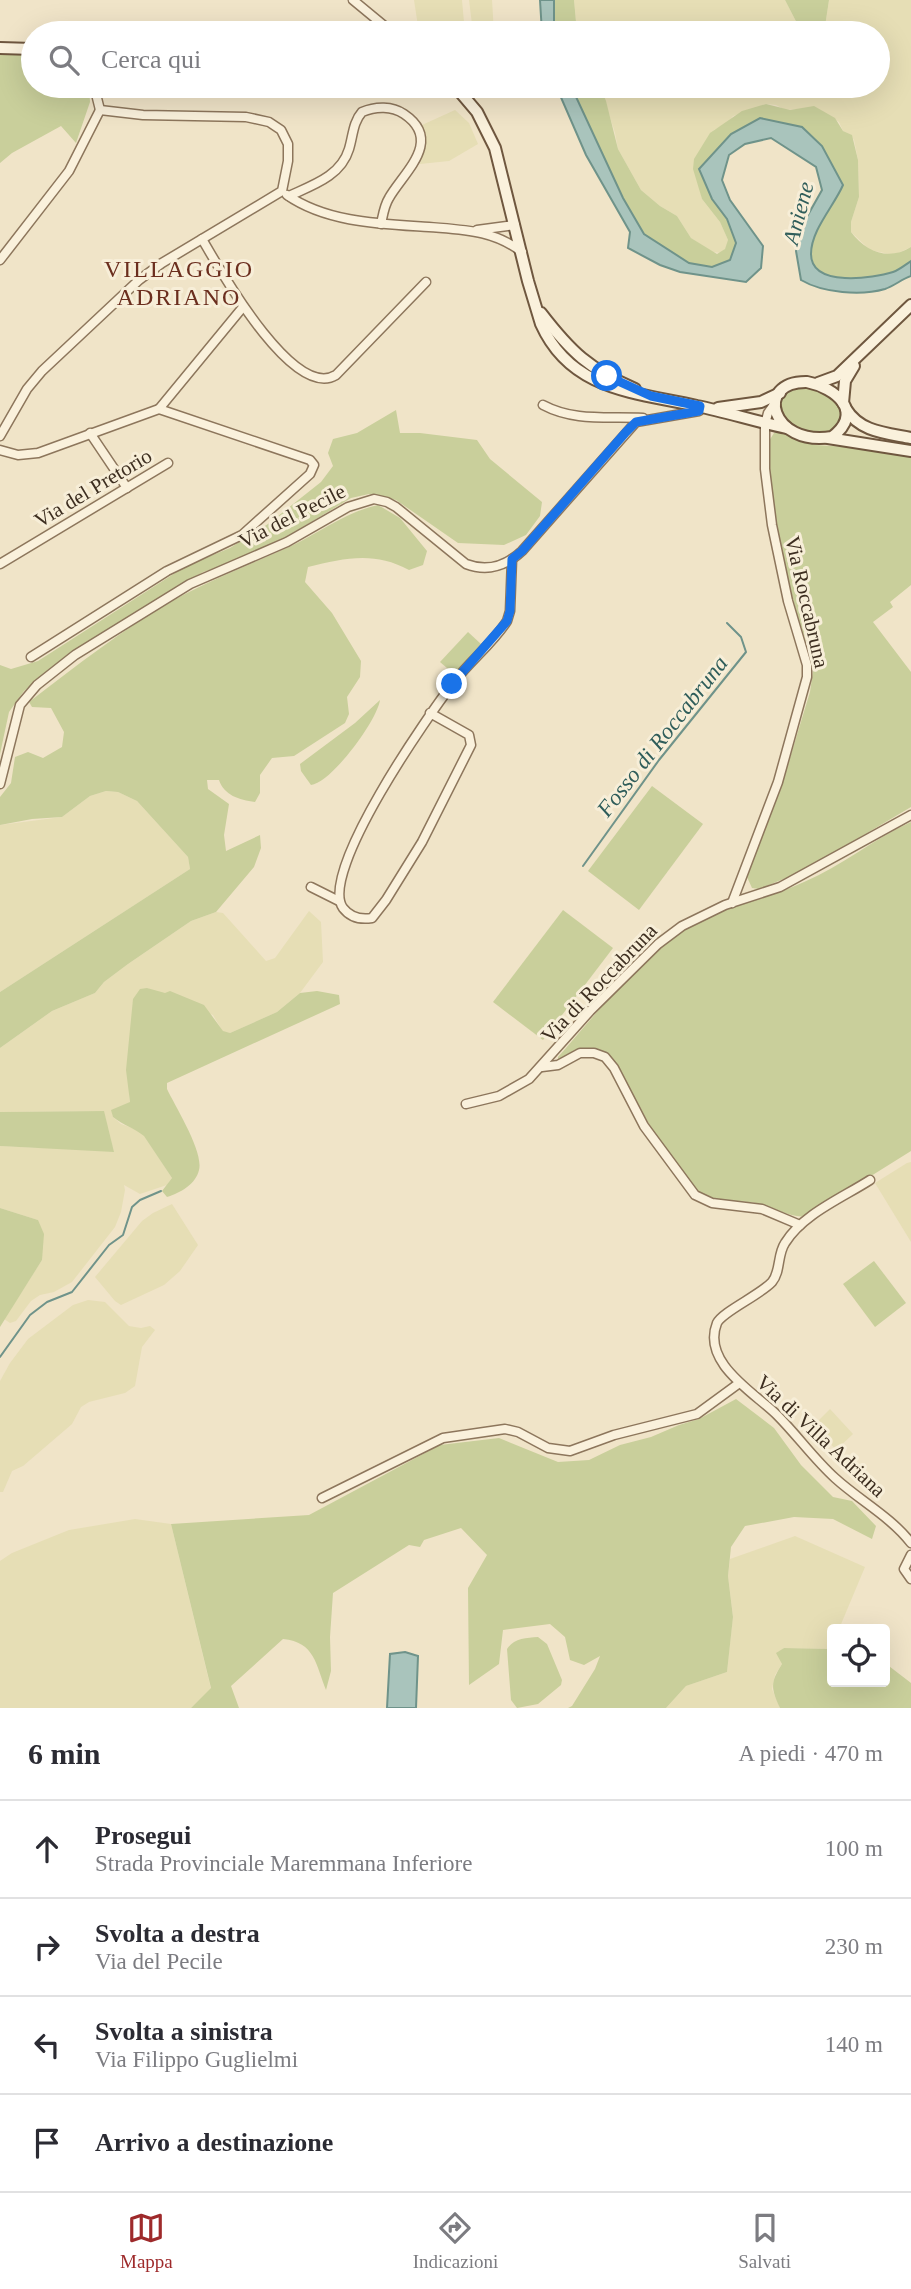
<!DOCTYPE html>
<html lang="it">
<meta charset="utf-8">
<style>
:root{--surface:#fff;--page:#f2f2f3;--text:#2b2b33;--muted:#7c7c81;--line:#e1e1e2;--accent:#9e2a2b}
body{margin:0;font-family:Georgia,serif;background:var(--page);color:var(--text)}
.controls{position:absolute;right:21px;bottom:21px;display:grid;overflow:hidden;border-radius:7px;box-shadow:0 7px 28px #0002}
.controls button{width:63px;height:63px;display:grid;place-items:center;padding:0;border:0;border-bottom:2px solid var(--line);background:var(--surface);color:var(--text);font:35px sans-serif}
.stop{position:absolute;width:21px;height:21px;margin:-16px;border:5px solid #1a73e8;border-radius:50%;background:#fff}
.stop.end{background:#1a73e8;border-color:#fff;box-shadow:0 2px 7px #0008}
.list{margin:0;padding:0;list-style:none}
h2{display:flex;justify-content:space-between;align-items:center;height:91px;margin:0;padding:0 28px;font-size:30px}
h2 small{font-size:23px;font-weight:400;color:var(--muted)}
.list li{display:grid;grid-template-columns:46px 1fr auto;gap:21px;align-items:center;box-sizing:border-box;height:98px;padding:0 28px;border-top:2px solid var(--line)}
.list b{display:block;font-size:26px;white-space:nowrap}
.list p{margin:0;font-size:23px;white-space:nowrap;color:var(--muted)}
.list em{font-size:23px;font-style:normal;color:var(--muted)}
.icon{flex:none;width:38px;height:38px;fill:none;stroke:currentColor;stroke-width:2;stroke-linecap:round;stroke-linejoin:round}
.map{position:relative;flex:none;width:911px;height:1708px;overflow:hidden}
.search{position:absolute;background:var(--surface);box-shadow:0 7px 28px #0002;left:21px;right:21px;top:21px;height:77px;display:flex;align-items:center;gap:18px;box-sizing:border-box;padding:0 24px;border-radius:38px;color:var(--muted);font-size:26px}
.sheet{height:483px;background:var(--surface)}
nav{display:flex;justify-content:space-around;align-items:center;box-sizing:border-box;height:98px;border-top:2px solid var(--line);background:var(--surface);font-size:19px;color:var(--muted)}
nav a{display:grid;justify-items:center;gap:4px}
nav .on{color:var(--accent)}
.map>svg:first-child{display:block}
</style>
<div class="map">
<svg width="911" height="1708" viewBox="0 0 911 1708">
<rect width="100%" height="100%" fill="#f0e4c8"/>
<g fill="#e6deb5">
<path d="M414 0H462L465 33H419Z"/>
<path d="M469 0H492L494 33H473Z"/>
<path d="M574 0H785L802 33H577Z"/>
<path d="M829 0H911V247L894 255 870 250 851 232V222L859 197 858 160 854 140 851 135 843 131 839 122 826 114 800 109 785 110 776 105 766 104 733 116 727 123 714 130 694 160 702 199 720 222 728 240V245L722 253 712 252 691 238 677 216 660 206 641 190 618 149 615 133 600 86H878V33H824Z"/>
<path d="M455 110 469 123 478 144 449 161 420 164 424 139 422 125Z"/>
<path d="M106 791 118 792 137 801 188 857 190 869 0 992V825L62 817 90 796Z"/>
<path d="M309 911 321 922 323 962 300 993 277 1012 230 1033 223 1032 213 1015 147 988 129 1091 130 1103 112 1110 113 1117 121 1124 138 1130 144 1135 172 1178 167 1185 140 1194 124 1185 125 1190 121 1212 115 1227 72 1282 54 1292 40 1295 31 1301 16 1321 10 1323 4 1319 42 1260 38 1220 0 1208V1146L38 1148 104 1111 0 1112V1048L52 1011 95 993 104 982 128 964 191 921 216 912 223 913 266 961 275 958Z"/>
<path d="M911 1162V1242L875 1183 907 1163Z"/>
<path d="M172 1204 198 1245 180 1271 164 1285 121 1305 115 1301 95 1277 142 1221 153 1213Z"/>
<path d="M88 1300 105 1302 129 1326 141 1328 150 1326 155 1330 142 1347 135 1386 125 1393 89 1402 81 1407 72 1424 23 1466 12 1471 3 1492H0V1381L10 1363 28 1339 73 1305Z"/>
<path d="M830 1409 853 1434 836 1450 814 1425Z"/>
<path d="M135 1519 171 1524 211 1689 191 1708H0V1561L12 1553 69 1530Z"/>
<path d="M795 1536 865 1567 839 1629H832L830 1649 784 1648 777 1653 782 1664 775 1675 772 1689 780 1708H666L686 1686 727 1672 733 1616 728 1576 730 1559Z"/>
</g>
<g fill="#c9cf9b">
<path d="M554 0H574L577 33H554Z"/>
<path d="M785 0H829L824 33H802Z"/>
<path d="M0 55H33V86H89L90 102 76 143 61 126 12 153 0 163Z"/>
<path d="M571 86H600L606 101 618 149 641 190 660 206 677 216 691 238 717 254 725 249 728 240 720 222 702 199 693 169 694 159 710 133 742 111 766 104 790 110 814 106 835 118 843 131 852 135 858 160 859 197 851 222V232C866 252 889 261 911 247V261C905 265 899 270 893 272 874 278 811 288 811 254 811 230 834 207 843 184L822 146 802 127 783 124 731 134 712 199 727 219 736 243 730 260 712 267 689 263 644 234 623 198Z"/>
<path d="M802 388C826 391 855 403 832 430 793 445 754 391 802 388Z"/>
<path d="M396 410 400 433H420L477 440 490 459 542 502 540 516 526 535 504 545 458 543 396 500 369 494 351 498 278 542 237 561 203 572 55 665 24 691 9 712 0 754V665L11 669 38 661 186 566 230 548 268 524 321 482 333 466 328 453 333 439 357 433Z"/>
<path d="M778 432 815 445 866 448 911 456V585L890 602 893 607 873 622 911 672V807L803 871 759 889 752 888 747 877 750 865 786 771 810 692 814 664 798 618 783 560 770 496 769 441 774 433Z"/>
<path d="M378 505 400 518 427 551 423 565 409 570C374 551 345 558 308 567L305 582 332 613 361 661 360 677 347 697 349 714 345 723 294 756 272 758 260 775V793L255 802C239 800 224 795 219 780H207L208 789 229 804 224 835 226 851 260 835 261 848 254 867 216 912 191 921 128 964 104 982 95 993 52 1011 0 1048V992L190 869 188 857 137 801 118 792 106 791 90 796 62 817 32 819 0 825V797L11 783 15 757 28 752 43 758 62 747 64 732 51 708 32 707 29 702C76 666 123 629 174 600 212 579 252 564 291 546 321 532 346 512 378 505Z"/>
<path d="M468 632 481 644 454 674 440 662Z"/>
<path d="M380 700C377 721 331 783 311 785L301 771 300 764 355 723Z"/>
<path d="M652 786 703 824 639 910 588 871Z"/>
<path d="M911 822V1151L807 1216C792 1219 776 1208 761 1204 742 1199 715 1205 699 1193 678 1178 646 1119 633 1095 626 1082 620 1064 608 1055 604 1052 597 1050 593 1049 580 1047 568 1056 558 1062V1057C595 1016 641 954 690 926 726 906 767 899 804 882 842 866 873 839 911 822Z"/>
<path d="M563 910 613 948 543 1040 493 1002Z"/>
<path d="M147 988 165 993 170 991 204 1005 223 1031 230 1033 277 1012 300 993 317 991 339 995 340 1004 167 1083V1089C175 1106 204 1152 199 1170 196 1184 180 1193 167 1197L162 1191 172 1178 144 1136C134 1128 123 1125 113 1117L111 1110 130 1102 126 1070 133 999 140 989Z"/>
<path d="M104 1111 114 1152 0 1146V1112Z"/>
<path d="M0 1208 38 1220 44 1234 42 1260 0 1327Z"/>
<path d="M874 1261 906 1303 875 1327 843 1284Z"/>
<path d="M736 1399 774 1428 801 1465 833 1497 852 1501 876 1526 872 1539 833 1519 794 1517 745 1526 731 1547 728 1576 733 1617 727 1672 686 1686 666 1708H568L572 1706 595 1669 600 1656 584 1665 570 1660 565 1637 550 1624 503 1630 499 1664 469 1685 468 1588 487 1555 461 1528 424 1540 420 1547 409 1545 333 1593 330 1637 331 1671 326 1690C316 1665 315 1642 283 1639L231 1686 239 1708H191L211 1688 171 1524 309 1515 440 1445 499 1438 558 1462 589 1460 620 1445 651 1437 679 1425 699 1419Z"/>
<path d="M538 1637 547 1644 562 1680 561 1685 538 1704 517 1708 511 1700 507 1649C514 1638 526 1638 538 1637Z"/>
<path d="M832 1645V1682H885V1663L911 1683V1708H780C771 1688 770 1683 782 1664L776 1653 784 1648 830 1649Z"/>
</g>
<g fill="#a9c4bc" stroke="#6f938a" stroke-width="2">
<path d="M540 0H554V33H542Z"/>
<path d="M556 86H571L623 198 644 234 689 263 712 267 730 260 736 243 727 219 712 199 699 169 731 134 760 118 802 127 822 146 843 185C834 206 811 230 811 254 811 288 874 278 893 272 899 270 905 265 911 261V276C902 279 894 286 885 289 861 296 823 293 801 280L796 251 804 222 822 190 816 167 771 138 745 144 729 155 722 180 730 200 763 246 761 268 746 282 680 272 660 265 628 248 630 232 586 155Z"/>
<path d="M405 1652 418 1656 416 1708H387L390 1654Z"/>
</g>
<g fill="none" stroke-linecap="round" stroke-linejoin="round">
<g stroke="#6f938a" stroke-width="2">
<path d="M583 866 659 760 746 652 741 637 727 623"/>
<path d="M0 1357 30 1315 47 1302 72 1292 109 1245 123 1235 132 1207 140 1200 161 1191"/>
</g>
<g stroke="#8d765c" stroke-width="11">
<g id="street">
<path d="M353 0 393 33"/>
<path d="M94 86 100 110"/>
<path d="M287 195C327 223 383 224 429 227 464 230 493 230 522 252"/>
<path d="M289 196C313 185 341 176 349 149 353 136 353 122 362 112 376 106 392 106 404 114 444 141 403 173 389 198 384 206 383 215 381 224"/>
<path d="M477 230 515 225"/>
<path d="M202 239C219 268 293 401 336 375L426 282"/>
<path d="M0 260 69 171 100 110"/>
<path d="M543 405C575 422 608 416 643 418"/>
<path d="M159 409 243 307"/>
<path d="M90 433 127 488"/>
<path d="M0 436 27 389 42 371 139 280 162 263 282 191 288 161V144L281 130 269 122 246 117 143 115 100 110"/>
<path d="M0 450 18 455 38 453 159 409 310 460 314 465 310 474 242 535 167 571 31 657"/>
<path d="M0 564 168 463"/>
<path d="M430 713 469 735 471 745 422 842 386 900 372 918C360 920 350 917 343 908 318 873 429 714 454 682 470 661 493 643 507 621L510 611 512 559"/>
<path d="M0 784 20 705 37 685 75 655 190 584 287 542 348 507 374 499 387 502 396 507 466 564C487 572 506 566 522 551L636 422 699 411 700 406"/>
<path d="M311 887 339 901"/>
<path d="M732 903 778 782 807 677V665L788 601 772 525 765 469V424L768 413 775 403"/>
<path d="M542 1067 558 1065 580 1053H594L605 1057 614 1068 644 1126 695 1195 712 1203 762 1209 800 1225"/>
<path d="M466 1104 499 1096 529 1079 590 1011 658 944 682 926 725 905 780 887 911 815"/>
<path d="M870 1180C842 1198 803 1214 785 1243 777 1255 781 1271 772 1282 760 1295 722 1312 717 1323 701 1363 755 1393 777 1415 797 1435 814 1459 835 1478 859 1500 891 1517 911 1543"/>
<path d="M322 1498 443 1438 505 1429 518 1432 548 1448 570 1451 614 1435 697 1414 738 1384"/>
<path d="M911 1555 904 1569 911 1579"/>
</g>
</g>
<g stroke="#6f573f" stroke-width="14">
<g id="secondary">
<path d="M0 48 33 49"/>
<path d="M455 86 477 112 495 148 528 281 541 324C571 391 635 392 697 406 727 412 757 422 787 428"/>
<path d="M541 313C571 352 589 369 635 389"/>
<path d="M807 382C836 388 865 412 832 437 771 447 753 381 807 382Z"/>
<path d="M818 383 837 376 911 305"/>
<path d="M843 403 845 381 854 366"/>
<path d="M718 408 761 402 780 393"/>
<path d="M846 409C860 432 886 433 911 438"/>
<path d="M828 438 911 451"/>
</g>
</g>
<use href="#street" stroke="#faf1dc" stroke-width="8"/>
<use href="#secondary" stroke="#faf1dc" stroke-width="10"/>
</g>
<g fill="none" stroke-linecap="round" stroke-linejoin="round">
<path stroke="#1a73e8" stroke-width="9" d="M452 684 507 621 510 611 512 559 522 551 626 432 636 422 699 411 700 406 651 396 607 376"/>
</g>
<g text-anchor="middle" stroke-width="6" stroke-linejoin="round" paint-order="stroke">
<g font-size="21" fill="#3d2e20" stroke="#f7eed8">
<text transform="translate(93 488) rotate(-31)" y="7">Via del Pretorio</text>
<text transform="translate(292 516) rotate(-27)" y="7">Via del Pecile</text>
<text transform="translate(807 602) rotate(77)" y="7">Via Roccabruna</text>
<text transform="translate(599 983) rotate(-46)" y="7">Via di Roccabruna</text>
<text transform="translate(821 1436) rotate(43)" y="7">Via di Villa Adriana</text>
</g>
<g font-size="23" font-style="italic" fill="#2f5d5a" stroke="#f7eed8">
<text transform="translate(798 213) rotate(-75)" y="8">Aniene</text>
<text transform="translate(662 736) rotate(-52)" y="8">Fosso di Roccabruna</text>
</g>
<g font-size="24" letter-spacing="2" fill="#6b2e1e" stroke="#f7eed8">
<text x="179" y="277">VILLAGGIO<tspan x="179" dy="28">ADRIANO</tspan></text>
</g>
</g>
</svg>
<div class="controls">
<button><svg class="icon" aria-label="locate" viewBox="0 0 24 24"><circle cx="12" cy="12" r="6"/><path d="M12 2v4M12 18v4M2 12h4M18 12h4"/></svg></button>
</div>
<div class="stop" style="left:607px;top:376px"></div>
<div class="stop end" style="left:452px;top:684px"></div>
<div class="search"><svg class="icon" aria-label="search" viewBox="0 0 24 24"><circle cx="10" cy="10" r="6"/><path d="M15 15l6 6"/></svg>Cerca qui</div>
</div>
<section class="sheet">
<h2>6 min<small>A piedi · 470 m</small></h2>
<ul class="list">
<li><svg class="icon" aria-label="ahead" viewBox="0 0 24 24"><path d="M12 20V5M6 11l6-6 6 6"/></svg><div><b>Prosegui</b><p>Strada Provinciale Maremmana Inferiore</p></div><em>100 m</em></li>
<li><svg class="icon" aria-label="right" viewBox="0 0 24 24"><path d="M7 20v-9h11M14 6l5 5-5 5"/></svg><div><b>Svolta a destra</b><p>Via del Pecile</p></div><em>230 m</em></li>
<li><svg class="icon" aria-label="left" viewBox="0 0 24 24"><path d="M17 20v-9H6M10 6l-5 5 5 5"/></svg><div><b>Svolta a sinistra</b><p>Via Filippo Guglielmi</p></div><em>140 m</em></li>
<li><svg class="icon" aria-label="arrive" viewBox="0 0 24 24"><path d="M6 21V4h12l-3 4 3 4H6"/></svg><div><b>Arrivo a destinazione</b></div></li>
</ul>
</section>
<nav>
<a class="on"><svg class="icon" aria-label="map" viewBox="0 0 24 24"><path d="M3 6l6-2 6 2 6-2v14l-6 2-6-2-6 2zM9 4v14M15 6v14"/></svg>Mappa</a>
<a><svg class="icon" aria-label="directions" viewBox="0 0 24 24"><path d="M12 3l9 9-9 9-9-9zM9 14v-3h6M13 9l2 2-2 2"/></svg>Indicazioni</a>
<a><svg class="icon" aria-label="saved" viewBox="0 0 24 24"><path d="M7 4h10v16l-5-4-5 4z"/></svg>Salvati</a>
</nav>
